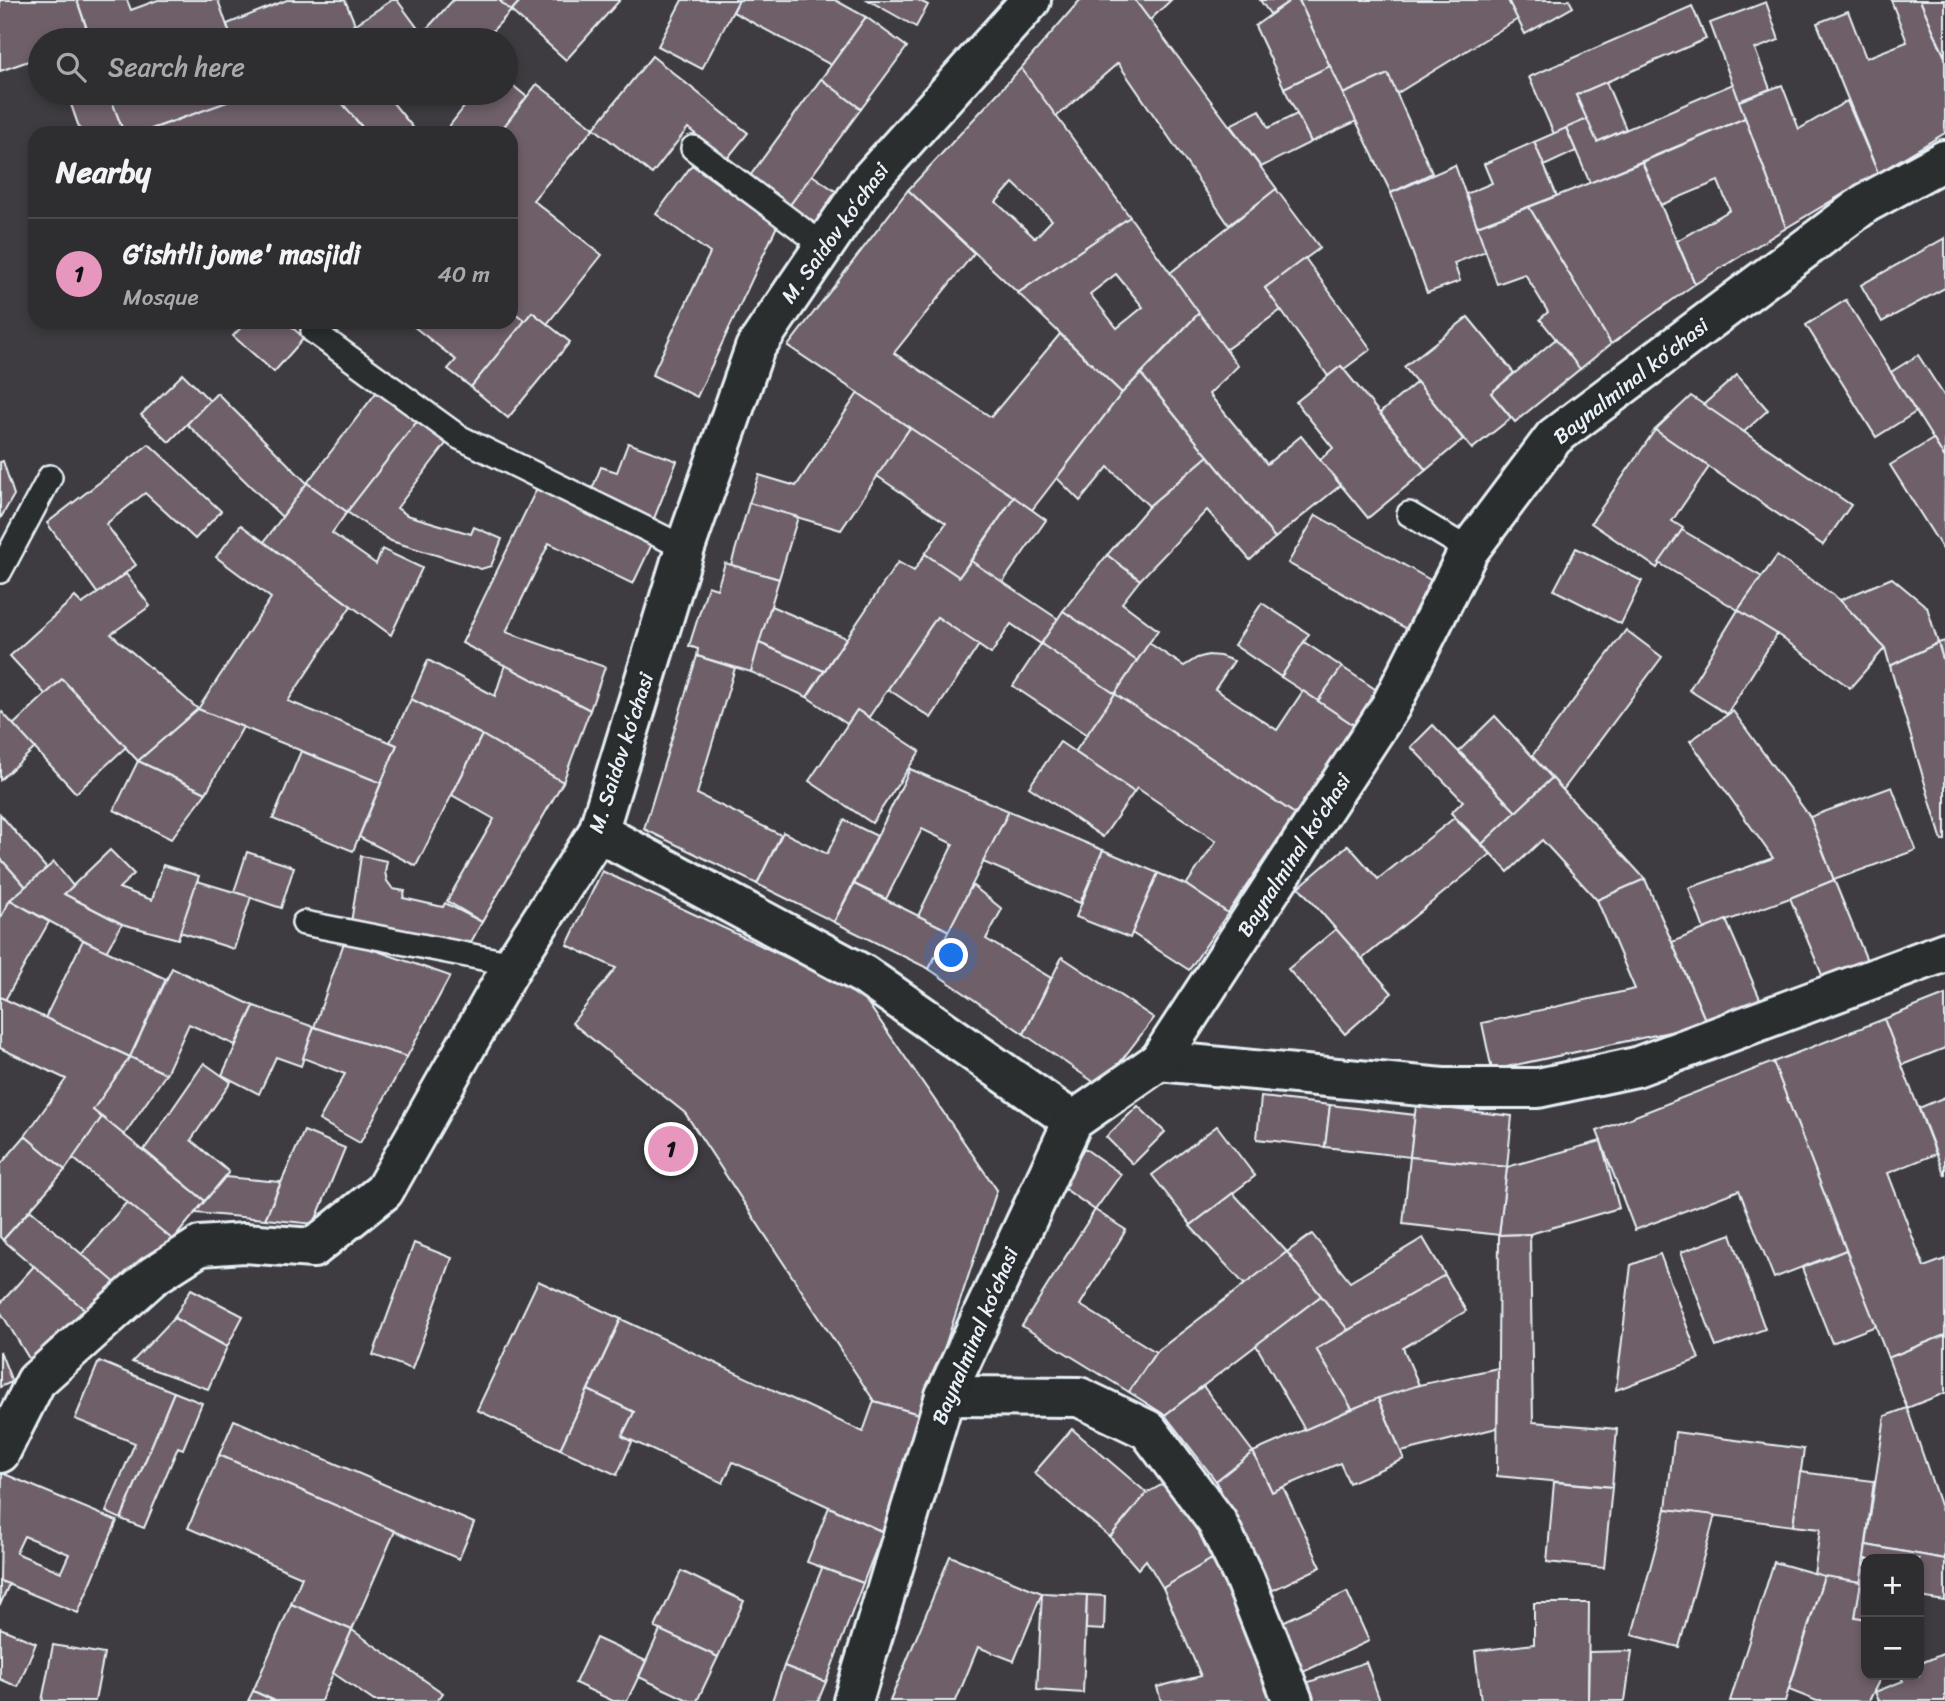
<!DOCTYPE html>
<meta charset="utf-8">
<style>
:root{--surface:#2e2d30;--page:#3a393c;--text:#f1f3f6;--muted:#a7a8ab;--line:#49494c;--accent:#e797bd}
body{margin:0;font-family:Sriracha,sans-serif;background:var(--page);color:var(--text)}
.controls{position:absolute;right:21px;bottom:21px;display:grid;overflow:hidden;border-radius:14px;box-shadow:0 4px 10px #0003}
.controls button{width:63px;height:63px;display:grid;place-items:center;padding:0;border:0;border-bottom:2px solid var(--line);background:var(--surface);color:var(--text);font:35px sans-serif}
.you{position:absolute;left:952px;top:956px;width:24px;height:24px;margin:-18px;border:5px solid #fff;border-radius:50%;background:#1a73e8;box-shadow:0 0 0 10px #1a73e833}
.badge{display:grid;place-items:center;width:46px;height:46px;border-radius:50%;background:var(--accent);color:#111;font-size:23px;font-weight:700}
.pin{position:absolute;translate:-50% -50%;border:4px solid #fff;box-shadow:0 2px 7px #0006}
.list{margin:0;padding:0;list-style:none}
h2{display:flex;justify-content:space-between;align-items:center;height:91px;margin:0;padding:0 28px;font-size:30px}
h2 small{font-size:23px;font-weight:400;color:var(--muted)}
.list li{display:grid;grid-template-columns:46px 1fr auto;gap:21px;align-items:center;box-sizing:border-box;height:112px;padding:0 28px;border-top:2px solid var(--line)}
.list b{display:block;font-size:26px;white-space:nowrap}
.list p{margin:0;font-size:23px;white-space:nowrap;color:var(--muted)}
.list em{font-size:23px;font-style:normal;color:var(--muted)}
.icon{flex:none;width:38px;height:38px;fill:none;stroke:currentColor;stroke-width:2;stroke-linecap:round;stroke-linejoin:round}
.map{position:relative;flex:none;width:1945px;height:1701px;overflow:hidden}
.search{position:absolute;background:var(--surface);box-shadow:0 4px 10px #0003;left:28px;top:28px;width:490px;height:77px;display:flex;align-items:center;gap:18px;box-sizing:border-box;padding:0 24px;border-radius:38px;color:var(--muted);font-size:26px}
.panel{position:absolute;background:var(--surface);box-shadow:0 4px 10px #0003;left:28px;top:126px;width:490px;height:203px;border-radius:21px}
.map>svg:first-child{display:block}
</style>
<div class="map">
<svg width="1945" height="1701" viewBox="0 0 1945 1701">
<rect width="100%" height="100%" fill="#3e3c40"/>
<filter id="ink" filterUnits="userSpaceOnUse"><feTurbulence type="fractalNoise" baseFrequency=".0143" numOctaves="2"/><feDisplacementMap in="SourceGraphic" scale="14" xChannelSelector="R" yChannelSelector="G"/><feConvolveMatrix kernelMatrix="1 2 1 2 8 2 1 2 1" color-interpolation-filters="sRGB"/></filter>
<g filter="url(#ink)">
<g fill="#6e5e69" stroke="#e8f1f8" stroke-width="2" fill-rule="evenodd">
<path d="M0 0H77L90 39 40 40V57L0 71Z"/>
<path d="M77 0H127L131 10 158 0H218L232 40H91Z"/>
<path d="M287 0H345L355 24 332 40H232L227 24Z"/>
<path d="M392 0H397L422 34 414 40H332Z"/>
<path d="M453 0H499L511 11 484 40H429L422 34Z"/>
<path d="M499 0H521L511 11Z"/>
<path d="M521 0H620L566 60 511 11Z"/>
<path d="M682 0H739L702 69 658 46Z"/>
<path d="M739 0H835L866 17 831 65 733 12Z"/>
<path d="M868 0H918L928 5 916 27Z"/>
<path d="M1080 0H1135L1277 189 1229 225 1118 63 1056 117 1021 68Z"/>
<path d="M1135 0H1171L1150 20Z"/>
<path d="M1260 0H1291L1270 14Z"/>
<path d="M1291 0H1299L1330 66 1284 88 1255 26Z"/>
<path d="M1299 0H1508L1518 19 1396 94 1388 74 1343 94Z"/>
<path d="M1508 0H1569L1573 7 1525 34Z"/>
<path d="M1891 0H1920L1945 57V133L1878 173 1817 23 1848 11 1866 58 1907 42Z"/>
<path d="M1920 0H1945V57Z"/>
<path d="M1766 2 1779 40 1755 49 1770 89 1739 101 1710 23Z"/>
<path d="M1692 6 1706 39 1576 95 1587 119 1554 134 1529 77Z"/>
<path d="M866 17 907 47 861 109 821 79Z"/>
<path d="M652 56 748 133 726 160 688 128 652 174 594 128Z"/>
<path d="M1330 66 1357 121 1311 142 1284 88Z"/>
<path d="M1021 68 1130 217 1018 293 908 190ZM1013 183 1052 220 1035 238 996 202Z"/>
<path d="M1388 74 1432 173 1391 193 1343 94Z"/>
<path d="M821 79 861 109 787 209 747 180Z"/>
<path d="M506 80 527 97 499 133H444L475 93H506Z"/>
<path d="M1606 82 1626 129 1597 142 1576 95Z"/>
<path d="M537 84 594 128 533 200 602 255 547 324 532 312 525 321 511 310V133H499Z"/>
<path d="M1733 84 1745 118 1590 183 1566 128 1587 119 1597 142Z"/>
<path d="M1782 85 1799 129 1847 101 1878 173 1786 228 1739 101Z"/>
<path d="M67 93H109L124 133H81Z"/>
<path d="M109 93H251V94L140 133H124Z"/>
<path d="M334 93 367 133H156L152 129 252 93Z"/>
<path d="M334 93H385L415 130 412 133H367Z"/>
<path d="M1260 110 1268 128 1297 114 1311 142 1261 167 1230 125Z"/>
<path d="M1745 118 1786 228 1695 284 1677 241 1730 210 1718 181 1661 205 1642 162Z"/>
<path d="M1566 128 1576 151 1544 166 1534 142Z"/>
<path d="M1534 142 1557 196 1477 226 1466 194 1492 183 1484 164Z"/>
<path d="M1642 162 1695 284 1611 344 1529 207Z"/>
<path d="M692 165 777 226 697 397 652 375 710 253 656 214Z"/>
<path d="M1455 165 1486 251 1454 263 1460 281 1427 293 1391 193Z"/>
<path d="M812 175 844 197 819 231 787 209Z"/>
<path d="M1276 189 1320 248 1265 288 1281 310 1225 350 1170 273Z"/>
<path d="M908 190 974 253 894 353 991 417 1060 334 1122 393 1032 510 788 346Z"/>
<path d="M1529 207 1611 344 1580 369 1540 319 1548 312 1525 274 1497 284 1477 226Z"/>
<path d="M1130 217 1199 313 1122 393 1018 293ZM1116 274 1143 307 1117 328 1090 294Z"/>
<path d="M1945 238V288L1882 322 1861 285Z"/>
<path d="M1305 258 1371 349 1344 369 1341 366 1328 376 1265 288Z"/>
<path d="M1846 300 1916 412 1876 437 1806 325Z"/>
<path d="M511 310 525 321 471 387 448 369 456 360 408 322H511Z"/>
<path d="M532 312 570 342 508 418 471 387Z"/>
<path d="M1199 313 1238 366 1209 394 1267 464 1301 436 1341 485 1275 538 1141 374Z"/>
<path d="M1468 317 1514 373 1491 393 1511 418 1472 449 1404 367Z"/>
<path d="M246 322H286L304 338 274 372 233 336Z"/>
<path d="M1556 339 1580 369 1515 422 1491 393Z"/>
<path d="M1918 355 1945 397V458L1891 372Z"/>
<path d="M1341 366 1426 470 1368 518 1320 460 1333 448 1296 402Z"/>
<path d="M183 374 210 401 169 442 141 415Z"/>
<path d="M1141 374 1208 456 1149 506 1108 467 1080 501 1057 478 1122 393Z"/>
<path d="M1737 375 1768 410 1744 432 1703 405Z"/>
<path d="M1417 382 1463 439 1426 470 1380 413Z"/>
<path d="M379 389 419 419 347 512 307 483Z"/>
<path d="M217 393 307 483 282 517 187 424Z"/>
<path d="M858 393 910 428 841 530 749 503 759 475 796 486Z"/>
<path d="M1691 396 1851 505 1823 545 1655 430Z"/>
<path d="M419 419 448 441 397 508 407 515 471 534 474 527 502 539 491 566 481 569 391 541 347 512Z"/>
<path d="M910 428 1014 497 959 577 925 554 946 523 877 476Z"/>
<path d="M1655 430 1709 467 1672 521 1683 528 1657 568 1591 523Z"/>
<path d="M1933 439 1945 458 1944 551 1890 465Z"/>
<path d="M628 443 677 461 653 521 589 497 601 467 617 472Z"/>
<path d="M149 444 221 511 195 539 145 493 106 524 136 565 98 594 47 523Z"/>
<path d="M1208 456 1275 538 1250 560 1207 510 1140 580 1107 555 1149 506Z"/>
<path d="M3 461 14 495 0 519V462Z"/>
<path d="M307 483 347 512 332 533 376 564 382 549 422 568 391 635 264 542Z"/>
<path d="M537 488 652 544 633 584 549 543 506 632 605 667 590 710 462 643Z"/>
<path d="M1014 497 1046 520 1002 583 971 561Z"/>
<path d="M749 503 798 517 779 579 731 565Z"/>
<path d="M1316 515 1434 582 1407 629 1288 563Z"/>
<path d="M241 525 351 606 288 701 397 745 381 783 198 709 271 598 216 557Z"/>
<path d="M1682 530 1762 577 1738 610 1659 563Z"/>
<path d="M1576 548 1642 581 1621 624 1554 590Z"/>
<path d="M925 554 959 577 971 561 1058 619 1041 644 1011 624 991 654 937 617 869 717 857 710 847 724 807 697 898 562 914 571Z"/>
<path d="M1107 555 1140 580 1122 603 1158 630 1137 661 1063 611Z"/>
<path d="M1777 556 1840 600 1885 648 1850 688 1777 634 1738 610Z"/>
<path d="M725 563 779 579 751 672 697 656 698 649 689 646 708 586 717 589Z"/>
<path d="M126 574 150 606 111 634 198 709 138 761 62 679 46 695 10 656 75 597 82 604Z"/>
<path d="M1892 578 1927 607 1938 643 1890 666 1885 648 1840 600Z"/>
<path d="M1262 603 1309 634 1281 677 1234 645Z"/>
<path d="M771 606 846 638 824 671 759 643Z"/>
<path d="M1738 610 1777 634 1727 714 1689 690Z"/>
<path d="M1063 611 1137 661 1115 694 1041 644Z"/>
<path d="M937 617 979 645 931 718 888 689Z"/>
<path d="M1626 630 1662 657 1563 790 1532 756Z"/>
<path d="M1945 641V666L1938 643Z"/>
<path d="M1304 642 1342 667 1318 701 1281 677Z"/>
<path d="M759 643 824 671 807 697 751 672Z"/>
<path d="M1149 643 1184 666 1197 658 1208 655 1220 656 1234 661 1215 689 1277 730 1303 691 1354 725 1295 814 1115 694Z"/>
<path d="M1938 643 1945 666V840L1942 841 1890 666Z"/>
<path d="M1041 644 1115 694 1087 735 1013 686Z"/>
<path d="M697 656 735 668 697 794 781 835 757 884 644 829Z"/>
<path d="M428 660 495 696 505 665 590 710 563 782 482 735 411 699Z"/>
<path d="M1342 667 1378 691 1354 725 1318 701Z"/>
<path d="M62 679 126 747 76 793 13 725Z"/>
<path d="M1115 694 1295 814 1228 913 1186 885 1216 841 1137 788 1134 792 1075 752Z"/>
<path d="M411 699 482 735 416 866 359 837 397 745 390 742Z"/>
<path d="M198 709 243 727 206 793 138 761Z"/>
<path d="M857 710 920 751 872 823 809 781Z"/>
<path d="M1733 711 1810 817 1834 880 1790 898 1704 929 1689 888 1773 858 1690 741Z"/>
<path d="M2 712 35 748 0 780V714Z"/>
<path d="M1495 716 1552 778 1516 812 1459 751Z"/>
<path d="M1433 725 1516 812 1482 844 1451 813 1463 801 1411 747Z"/>
<path d="M482 735 563 782 482 922 447 901 494 819 452 795Z"/>
<path d="M1060 742 1134 792 1103 837 1029 787Z"/>
<path d="M301 751 381 783 353 851 273 819Z"/>
<path d="M138 761 206 793 171 839 114 810Z"/>
<path d="M910 769 1009 811 949 931 918 916 953 844 922 829 886 899 854 884Z"/>
<path d="M1552 778 1563 790 1645 879 1597 900 1542 840 1508 872 1482 844Z"/>
<path d="M1892 787 1916 850 1834 880 1810 817Z"/>
<path d="M1009 811 1103 850 1080 903 983 862Z"/>
<path d="M0 814 47 869 26 887 0 858Z"/>
<path d="M1454 818 1491 854 1362 959 1299 887 1348 845 1378 879Z"/>
<path d="M844 820 877 836 834 922 757 884 783 832 827 854Z"/>
<path d="M110 850 134 874 119 888 152 900 163 865 199 876 178 939 122 924 64 894Z"/>
<path d="M1103 850 1158 873 1130 938 1076 917Z"/>
<path d="M247 852 294 867 281 908 234 892Z"/>
<path d="M361 856 387 861 385 872 387 881 393 889 405 891 403 898 443 907 445 903 482 922 466 951 351 923Z"/>
<path d="M0 858 26 887 10 900 0 919Z"/>
<path d="M54 862 73 886 64 894 122 924 106 952 10 900Z"/>
<path d="M602 871 860 992 997 1190 922 1415 874 1401 685 1113 572 1023 616 968 567 945Z"/>
<path d="M1158 873 1186 885 1228 913 1189 970 1132 933Z"/>
<path d="M1645 879 1707 1024 1492 1070 1482 1023 1635 989 1597 900Z"/>
<path d="M1834 880 1868 963 1824 980 1790 898Z"/>
<path d="M197 881 251 897 234 949 180 932Z"/>
<path d="M854 884 949 931 929 969 834 922Z"/>
<path d="M972 885 1002 909 986 939 1051 978 1024 1034 929 969Z"/>
<path d="M10 900 49 922 5 1000 0 997V919Z"/>
<path d="M1726 920 1761 1001 1707 1024 1672 942Z"/>
<path d="M1336 929 1392 993 1345 1034 1288 969Z"/>
<path d="M83 940 166 979 130 1057 45 1018Z"/>
<path d="M345 940 450 976 407 1057 314 1027Z"/>
<path d="M1062 957 1154 1018 1101 1087 1024 1034Z"/>
<path d="M172 968 254 1006 235 1045 189 1024 166 1074 130 1057Z"/>
<path d="M1945 995V1048L1902 1065 1884 1019Z"/>
<path d="M0 997 130 1057 93 1110 102 1117 65 1170 25 1136 66 1079 0 1048Z"/>
<path d="M254 1006 314 1027 301 1066 276 1057 259 1094 222 1075Z"/>
<path d="M1884 1019 1936 1154 1888 1173 1924 1267 1945 1259V1335L1888 1358 1773 1062Z"/>
<path d="M314 1027 407 1057 360 1143 319 1120 345 1074 303 1058Z"/>
<path d="M130 1057 166 1074 124 1135 93 1110Z"/>
<path d="M1773 1062 1846 1250 1774 1278 1739 1190 1635 1230 1597 1131Z"/>
<path d="M204 1063 231 1082 191 1140 229 1172 205 1201 144 1150Z"/>
<path d="M1261 1097 1330 1105 1325 1147 1257 1139Z"/>
<path d="M1945 1097V1176L1919 1108Z"/>
<path d="M1330 1105 1415 1115 1410 1157 1325 1147Z"/>
<path d="M1416 1105 1512 1116 1507 1167 1410 1157Z"/>
<path d="M1138 1106 1165 1132 1133 1164 1106 1137Z"/>
<path d="M102 1117 205 1201 173 1240 73 1158Z"/>
<path d="M1217 1126 1255 1176 1191 1225 1152 1175Z"/>
<path d="M304 1131 345 1148 314 1224 265 1219Z"/>
<path d="M25 1136 65 1170 3 1240 0 1237V1165Z"/>
<path d="M1601 1141 1619 1208 1530 1234 1499 1235 1507 1167Z"/>
<path d="M1084 1148 1121 1174 1095 1210 1058 1184Z"/>
<path d="M1410 1157 1507 1167 1499 1235 1403 1224Z"/>
<path d="M225 1177 281 1182 265 1219 195 1213Z"/>
<path d="M1233 1193 1287 1252 1245 1285 1190 1226Z"/>
<path d="M127 1202 173 1240 126 1292 81 1255Z"/>
<path d="M30 1210 118 1285 92 1316 3 1240Z"/>
<path d="M1095 1210 1126 1230 1080 1305 1156 1352 1129 1392 1022 1326Z"/>
<path d="M1312 1234 1350 1282 1423 1238 1445 1275 1348 1330 1287 1252Z"/>
<path d="M1530 1234 1533 1422 1617 1429 1612 1487 1497 1476 1499 1235Z"/>
<path d="M1731 1234 1765 1329 1716 1347 1681 1252Z"/>
<path d="M414 1243 452 1258 412 1369 373 1355Z"/>
<path d="M1846 1250 1876 1326 1832 1343 1802 1268Z"/>
<path d="M1287 1252 1321 1296 1165 1415 1129 1392 1156 1352Z"/>
<path d="M1660 1254 1699 1359 1616 1390 1631 1265Z"/>
<path d="M34 1266 92 1316 33 1365 0 1311V1304Z"/>
<path d="M1445 1275 1466 1311 1403 1348 1419 1385 1352 1409 1316 1349Z"/>
<path d="M538 1281 621 1319 560 1449 477 1410Z"/>
<path d="M191 1289 243 1316 227 1347 174 1318Z"/>
<path d="M1321 1296 1348 1330 1316 1349 1352 1409 1305 1430 1256 1345Z"/>
<path d="M174 1318 227 1347 208 1389 132 1362Z"/>
<path d="M621 1319 863 1432 874 1401 922 1415 883 1532 733 1462 723 1483 622 1436 634 1412 588 1390Z"/>
<path d="M1945 1335V1393L1907 1408 1888 1358Z"/>
<path d="M0 1351 12 1382 0 1387Z"/>
<path d="M99 1361 174 1392 121 1519 106 1512 135 1443 75 1419Z"/>
<path d="M1498 1368 1497 1428 1401 1452 1378 1398 1419 1385Z"/>
<path d="M1203 1386 1253 1452 1216 1481 1165 1415Z"/>
<path d="M588 1390 634 1412 622 1436 632 1442 617 1475 560 1449Z"/>
<path d="M174 1392 202 1403 183 1449 178 1447 144 1528 121 1519Z"/>
<path d="M1378 1398 1404 1459 1349 1483 1340 1463 1272 1492 1253 1452Z"/>
<path d="M1907 1408 1942 1511H1945V1559L1866 1545 1885 1416Z"/>
<path d="M234 1420 474 1523 459 1559 219 1455Z"/>
<path d="M1072 1429 1147 1493 1110 1537 1034 1473Z"/>
<path d="M1675 1432 1804 1449 1793 1526 1666 1509Z"/>
<path d="M1253 1452 1272 1492 1283 1487 1321 1567 1269 1592 1216 1481Z"/>
<path d="M219 1455 395 1531 352 1630 291 1604 302 1577 188 1528Z"/>
<path d="M1800 1472 1874 1481 1861 1582 1814 1575 1820 1529 1793 1526Z"/>
<path d="M2 1473 117 1521 78 1613 0 1581ZM24 1536 69 1554 61 1572 16 1553Z"/>
<path d="M1172 1479 1217 1556 1163 1588 1146 1560 1138 1569 1110 1537 1147 1493Z"/>
<path d="M1554 1482 1612 1487 1604 1568 1547 1562Z"/>
<path d="M829 1507 883 1532 863 1583 807 1562Z"/>
<path d="M1666 1509 1715 1515 1679 1647 1632 1635Z"/>
<path d="M1866 1545 1945 1559V1601L1919 1597V1559H1866V1619L1855 1617Z"/>
<path d="M950 1556 1042 1593 1014 1661 978 1647 956 1701H890Z"/>
<path d="M1217 1556 1276 1701H1161L1157 1687 1201 1676 1163 1588Z"/>
<path d="M1774 1562 1824 1576 1785 1701H1730Z"/>
<path d="M822 1568 863 1583 826 1682 784 1666Z"/>
<path d="M681 1571 744 1601 718 1657 655 1628Z"/>
<path d="M1824 1576 1861 1582 1855 1617 1866 1619V1675H1882L1869 1701H1817L1789 1690Z"/>
<path d="M0 1581 9 1584 0 1605Z"/>
<path d="M1347 1592 1369 1641 1301 1673 1278 1624Z"/>
<path d="M1042 1593 1087 1595 1083 1693 1037 1690Z"/>
<path d="M1087 1595 1105 1596 1104 1630 1086 1629Z"/>
<path d="M1534 1603H1589L1588 1701H1481L1475 1651 1534 1644Z"/>
<path d="M291 1604 352 1630 321 1701H275L253 1691Z"/>
<path d="M0 1628 36 1643 18 1687 0 1679Z"/>
<path d="M352 1630 443 1693 437 1701H374L333 1673Z"/>
<path d="M660 1630 718 1657 697 1701H690L639 1677Z"/>
<path d="M596 1638 646 1661 627 1701H613L575 1683Z"/>
<path d="M53 1645 104 1654 95 1701H42Z"/>
<path d="M1632 1651 1625 1701H1588L1589 1652Z"/>
<path d="M1945 1653V1701H1879L1875 1692 1903 1681 1900 1675H1919V1664Z"/>
<path d="M1366 1662 1380 1701H1312L1306 1683Z"/>
<path d="M784 1666 826 1682 818 1701H772Z"/>
<path d="M253 1691 275 1701H248Z"/>
</g>
<g fill="none" stroke-linecap="round" stroke-linejoin="round">
<g stroke="#e8f1f8" stroke-width="28">
<g id="service">
<path d="M693 148 824 246"/>
<path d="M313 331 459 437 685 548"/>
<path d="M1409 514 1469 550"/>
<path d="M0 571 50 477"/>
<path d="M304 923 513 964"/>
</g>
</g>
<g stroke="#e8f1f8" stroke-width="44">
<g id="minor">
<path d="M598 832 864 975 1073 1121"/>
<path d="M1159 1061 1443 1088H1538L1636 1067 1945 952"/>
<path d="M945 1396 1079 1397 1148 1430 1217 1522 1245 1580 1293 1701"/>
<path d="M0 1453 36 1381 153 1276 200 1246 244 1243 313 1248 384 1191 513 964 598 832 685 548 755 348 867 183 1031 0"/>
<path d="M853 1701 945 1396 1073 1121 1159 1061 1390 707 1469 550 1554 437 1866 203 1945 160"/>
</g>
</g>
<use href="#service" stroke="#2a2d2e" stroke-width="23"/>
<use href="#minor" stroke="#2a2d2e" stroke-width="38"/>
</g>
</g>
<g text-anchor="middle" stroke-width="5" stroke-linejoin="round" paint-order="stroke">
<g font-size="21" fill="#e8f1f8" stroke="#2a2d2e">
<text transform="translate(835 233) rotate(-54)" y="7">M. Saidov koʻchasi</text>
<text transform="translate(1631 381) rotate(-38)" y="7">Baynalminal koʻchasi</text>
<text transform="translate(621 753) rotate(-72)" y="7">M. Saidov koʻchasi</text>
<text transform="translate(1294 855) rotate(-57)" y="7">Baynalminal koʻchasi</text>
<text transform="translate(975 1336) rotate(-67)" y="7">Baynalminal koʻchasi</text>
</g>
</g>
</svg>
<div class="controls">
<button>+</button>
<button>−</button>
</div>
<div class="you"></div>
<div class="pin badge" style="left:671px;top:1149px">1</div>
<div class="search"><svg class="icon" aria-label="search" viewBox="0 0 24 24"><circle cx="10" cy="10" r="6"/><path d="M15 15l6 6"/></svg>Search here</div>
<section class="panel">
<h2>Nearby<small></small></h2>
<ul class="list">
<li><span class="badge">1</span><div><b>Gʻishtli jome' masjidi</b><p>Mosque</p></div><em>40 m</em></li>
</ul>
</section>
</div>
